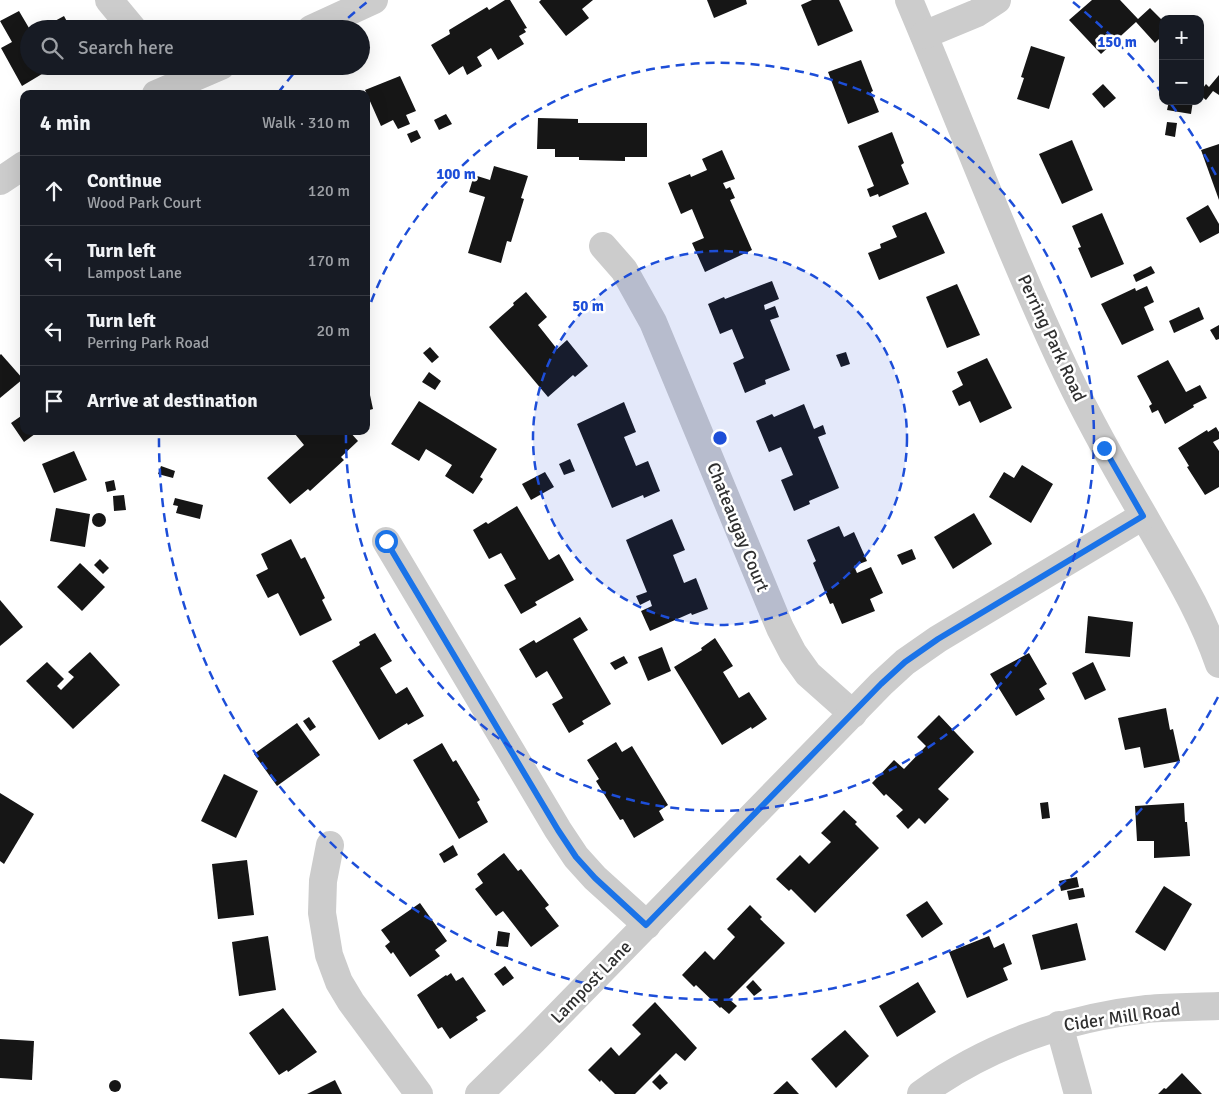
<!DOCTYPE html>
<meta charset="utf-8">
<style>
:root{--surface:#171b24;--page:#20242c;--text:#f1f3f6;--muted:#9ea1a6;--line:#363941}
body{margin:0;font-family:Signika,sans-serif;background:var(--page);color:var(--text)}
.controls{position:absolute;right:15px;top:15px;display:grid;overflow:hidden;border-radius:10px;box-shadow:0 5px 20px #0002}
.controls button{width:45px;height:45px;display:grid;place-items:center;padding:0;border:0;border-bottom:1px solid var(--line);background:var(--surface);color:var(--text);font:25px sans-serif}
.stop{position:absolute;width:15px;height:15px;margin:-11px;border:4px solid #1a73e8;border-radius:50%;background:#fff}
.stop.end{background:#1a73e8;border-color:#fff;box-shadow:0 1px 5px #0008}
.list{margin:0;padding:0;list-style:none}
h2{display:flex;justify-content:space-between;align-items:center;height:65px;margin:0;padding:0 20px;font-size:21px}
h2 small{font-size:16px;font-weight:400;color:var(--muted)}
.list li{display:grid;grid-template-columns:32px 1fr auto;gap:15px;align-items:center;box-sizing:border-box;height:70px;padding:0 20px;border-top:1px solid var(--line)}
.list b{display:block;font-size:19px;white-space:nowrap}
.list p{margin:0;font-size:16px;white-space:nowrap;color:var(--muted)}
.list em{font-size:16px;font-style:normal;color:var(--muted)}
.icon{flex:none;width:28px;height:28px;fill:none;stroke:currentColor;stroke-width:2;stroke-linecap:round;stroke-linejoin:round}
.map{position:relative;flex:none;width:1219px;height:1094px;overflow:hidden}
.search{position:absolute;background:var(--surface);box-shadow:0 5px 20px #0002;left:20px;top:20px;width:350px;height:55px;display:flex;align-items:center;gap:12px;box-sizing:border-box;padding:0 18px;border-radius:28px;color:var(--muted);font-size:19px}
.panel{position:absolute;background:var(--surface);box-shadow:0 5px 20px #0002;left:20px;top:90px;width:350px;height:345px;border-radius:10px}
.map>svg:first-child{display:block}
</style>
<div class="map">
<svg width="1219" height="1094" viewBox="0 0 1219 1094">
<rect width="100%" height="100%" fill="#fff"/>
<g fill="#161616">
<path d="M505 0H510L527 28 524 29 526 32 519 36 524 44 498 60 491 48 477 57 482 66 467 75 463 66 449 75 431 45 450 34 449 30 487 7 489 10Z"/>
<path d="M541 0H593L582 9 589 18 566 36 539 2Z"/>
<path d="M707 0H746L747 4 714 18Z"/>
<path d="M812 0H839L853 31 818 46 801 5Z"/>
<path d="M1092 0H1120L1138 19 1150 8 1163 21V35L1155 43 1136 22 1101 54 1069 20Z"/>
<path d="M19 11 29 28V66H38L42 74 22 86 1 48 12 42 0 21Z"/>
<path d="M64 16 71 29H35L41 26 42 28Z"/>
<path d="M1031 46 1065 57 1049 109 1017 99 1024 78 1021 77Z"/>
<path d="M861 60 873 91 871 92 879 112 848 124 828 72Z"/>
<path d="M1219 75V95L1213 91 1206 100 1200 95V92L1206 84 1209 87Z"/>
<path d="M400 76 416 111 406 115 410 124 398 129 393 120 381 126 365 90Z"/>
<path d="M1103 84 1116 98 1104 108 1092 94Z"/>
<path d="M1169 101H1193L1191 114 1167 110Z"/>
<path d="M446 114 452 124 439 130 434 120Z"/>
<path d="M538 118 578 119V123H647V157H625V161L579 160V157H555V149H537Z"/>
<path d="M1167 122 1177 123 1175 137 1165 135Z"/>
<path d="M417 130 421 138 411 143 407 134Z"/>
<path d="M892 132 904 163 901 165 909 184 879 197 878 194 870 197 867 189 874 186 858 146Z"/>
<path d="M1072 140 1093 190 1062 204 1039 154Z"/>
<path d="M1219 144V200L1201 150Z"/>
<path d="M722 150 735 179 723 183 726 189 730 187 735 198 730 200 752 250 705 272 692 243 704 238 692 209 681 214 668 183 690 174 691 177 707 170 702 159Z"/>
<path d="M494 166 528 176 521 198 524 199 511 242 507 241 501 263 468 253 485 197 469 192 474 175 490 180Z"/>
<path d="M1208 205 1219 224V233L1200 243 1186 218Z"/>
<path d="M926 212 945 253 879 280 868 253 881 248 880 244 897 237 892 226Z"/>
<path d="M1102 213 1124 264 1091 278 1078 248 1081 247 1072 226Z"/>
<path d="M1151 266 1155 273 1136 282 1133 275Z"/>
<path d="M772 281 779 299 764 305 765 310 775 306 779 317 770 320 790 370 765 380 766 384 745 393 733 363 744 358 732 329 720 334 708 304 724 297 725 299Z"/>
<path d="M957 284 980 335 947 348 926 297Z"/>
<path d="M1147 286 1154 302 1144 307 1154 330 1122 345 1101 304 1135 288 1136 291Z"/>
<path d="M526 292 547 317 538 325 557 349 567 340 588 366 575 377 573 375 548 397 489 327 514 305 513 303Z"/>
<path d="M1199 307 1204 319 1174 333 1169 321Z"/>
<path d="M1219 325V339L1216 340 1210 330Z"/>
<path d="M430 347 439 357 432 363 423 353Z"/>
<path d="M846 352 850 364 841 367 836 355Z"/>
<path d="M1 354 23 379 0 398V355Z"/>
<path d="M987 358 1012 408 980 423 970 401 959 406 952 391 963 385 957 372Z"/>
<path d="M1168 360 1186 392 1200 385 1207 398 1193 405 1194 407 1165 424 1158 410 1152 413 1149 406 1152 404 1137 376Z"/>
<path d="M429 372 441 381 435 390 422 382Z"/>
<path d="M366 395H370L373 409 366 411Z"/>
<path d="M419 401 497 449 480 477 483 479 473 494 445 476 452 465 426 449 419 461 391 444Z"/>
<path d="M624 402 636 432 624 437 636 466 648 461 660 491 644 498 643 495 612 508 577 424Z"/>
<path d="M804 404 814 429 823 425 826 434 818 437 839 488 809 501 810 504 794 511 781 480 793 475 781 447 769 452 756 421 772 414 774 417Z"/>
<path d="M24 414V431H39L24 442 11 423Z"/>
<path d="M1216 427 1219 432V439L1213 442 1219 451V487L1205 495 1187 467 1189 466 1178 448 1207 430 1208 432Z"/>
<path d="M298 431H349L358 441 341 457 344 460 310 491 308 489 290 504 267 478 304 445 295 434Z"/>
<path d="M74 451 87 480 54 493 42 464Z"/>
<path d="M570 459 575 471 564 475 559 464Z"/>
<path d="M1022 465 1053 484 1031 523 989 497 1004 472 1014 478Z"/>
<path d="M161 466 175 471 173 478 158 474Z"/>
<path d="M545 472 554 487 531 500 522 484Z"/>
<path d="M114 480 116 490 107 492 105 482Z"/>
<path d="M124 495 126 510 114 511 113 496Z"/>
<path d="M175 498 203 505 200 519 176 513 178 506 173 505Z"/>
<path d="M517 506 549 560 559 554 574 580 535 602 537 605 521 614 504 585 516 579 501 553 489 559 473 530 486 522 488 524Z"/>
<path d="M56 508 90 514 85 547 50 541Z"/>
<path d="M974 513 992 544 953 569 934 537Z"/>
<circle cx="99" cy="520" r="7"/>
<path d="M672 519 685 550 673 555 684 583 696 578 708 609 692 615 691 613 650 631 641 611 652 606 650 600 640 605 636 596 647 592 626 540Z"/>
<path d="M839 526 844 537 854 532 867 561 854 566 857 573 871 567 883 593 870 599 875 611 842 624 833 603 830 604 813 563 816 561 807 540Z"/>
<path d="M291 539 301 559 305 557 325 598 322 600 332 620 300 636 278 593 268 598 256 575 268 569 261 554Z"/>
<path d="M912 549 916 559 902 565 897 555Z"/>
<path d="M100 559 109 568 103 574 94 565Z"/>
<path d="M80 563 105 587 82 611 57 587Z"/>
<path d="M0 600 23 627 0 646Z"/>
<path d="M1088 616 1133 622 1130 657 1085 653Z"/>
<path d="M580 617 588 630 573 639 611 704 582 721 584 724 569 733 552 704 563 698 547 671 536 678 519 649 534 640 536 643Z"/>
<path d="M375 633 392 661 380 668 396 694 407 687 424 716 408 725 407 723 379 740 332 661 360 645 359 642Z"/>
<path d="M715 638 733 666 723 672 739 698 749 692 767 719 752 729 751 727 722 745 674 667 702 650 701 648Z"/>
<path d="M662 647 671 671 648 681 638 657Z"/>
<path d="M90 652 120 685 73 729 26 681 47 662 64 679 57 686 61 690 74 677 68 672Z"/>
<path d="M1029 653 1047 684 1039 689 1045 699 1016 716 990 674Z"/>
<path d="M624 656 628 663 615 670 610 663Z"/>
<path d="M1093 662 1106 690 1085 700 1072 673Z"/>
<path d="M1166 708 1170 730 1173 729 1180 761 1144 768 1140 747 1125 750 1118 718Z"/>
<path d="M939 715 974 752 938 789 949 799 925 824 919 818 908 829 896 816 903 810 886 794 884 796 872 783 894 760 904 769 926 746 917 737Z"/>
<path d="M309 717 316 727 310 731 303 721Z"/>
<path d="M297 723 320 755 277 786 254 754Z"/>
<path d="M616 742 622 752 632 746 668 805 659 811 664 820 634 838 623 819 620 820 596 781 599 779 587 760Z"/>
<path d="M442 743 453 762 456 760 480 800 477 802 488 822 459 839 413 760Z"/>
<path d="M224 774 258 791 236 838 201 821Z"/>
<path d="M0 793 34 814 4 864 0 861Z"/>
<path d="M1048 802 1050 818 1042 819 1040 803Z"/>
<path d="M1184 803 1185 822H1187L1190 856 1154 858V841H1137L1135 806Z"/>
<path d="M844 810 857 822 855 824 879 848 815 913 791 889 789 891 776 879 800 855 809 864 831 842 821 833Z"/>
<path d="M453 845 458 855 444 863 439 854Z"/>
<path d="M504 853 518 871 521 869 549 905 545 908 559 926 531 947 503 911 496 916 475 889 483 883 477 874Z"/>
<path d="M247 860 254 915 218 919 212 864Z"/>
<path d="M1077 877 1079 887 1061 891 1059 881Z"/>
<path d="M1164 886 1192 904 1165 951 1135 932Z"/>
<path d="M1083 888 1085 897 1069 900 1067 891Z"/>
<path d="M927 901 943 924 922 938 906 915Z"/>
<path d="M420 903 447 941 435 950 440 956 410 977 393 952 391 954 385 946 390 942 381 930Z"/>
<path d="M750 905 762 917 760 919 785 943 729 999 737 1006 729 1014 721 1007 720 1008 696 985 694 987 682 975 705 951 714 960 735 937 727 929Z"/>
<path d="M1077 923 1086 960 1041 970 1032 935Z"/>
<path d="M498 931 510 933 508 947 496 946Z"/>
<path d="M268 936 276 990 239 996 232 942Z"/>
<path d="M989 936 994 948 1004 943 1012 964 1003 968 1008 980 967 998 949 952Z"/>
<path d="M505 966 514 978 503 986 494 974Z"/>
<path d="M451 973 456 981 463 977 486 1011 476 1017 478 1020 450 1039 442 1027 438 1029 417 995 446 975 447 976Z"/>
<path d="M753 980 762 990 754 996 746 987Z"/>
<path d="M918 982 936 1012 897 1037 879 1006Z"/>
<path d="M655 1002 697 1048 685 1061 676 1053 635 1094H615L601 1080 600 1082 588 1070 611 1047 619 1056 641 1034 632 1025Z"/>
<path d="M283 1008 317 1052 288 1072 287 1070 279 1075 249 1033Z"/>
<path d="M845 1030 869 1056 836 1088 811 1059Z"/>
<path d="M0 1039 34 1041 32 1080 0 1078Z"/>
<path d="M1182 1073 1202 1094H1158L1164 1088 1166 1089Z"/>
<path d="M660 1074 668 1083 660 1090 652 1082Z"/>
<circle cx="115" cy="1086" r="6"/>
<path d="M335 1080 342 1094H307Z"/>
<path d="M787 1081 799 1094H773Z"/>
</g>
<g fill="none" stroke-linecap="round" stroke-linejoin="round">
<g stroke="#ccc" stroke-width="28">
<path d="M109 0 133 29"/>
<path d="M909 0C962 125 1010 254 1068 376 1091 424 1117 470 1144 516 1172 566 1200 609 1219 664"/>
<path d="M311 29 374 0"/>
<path d="M924 35 977 13 997 0"/>
<path d="M156 94 221 66"/>
<path d="M0 181 24 165"/>
<path d="M603 246 624 270 653 322 780 628 793 653 808 674 853 714"/>
<path d="M386 541 558 830 576 857 595 878 647 925"/>
<path d="M330 845 323 881 322 913 329 955 339 982 351 1002 419 1094"/>
<path d="M1059 1025 1078 1094"/>
<path d="M479 1094 534 1040 881 684 905 662 938 639 1143 516"/>
<path d="M921 1094C986 1046 1066 1018 1147 1009 1171 1007 1195 1007 1219 1006"/>
</g>
</g>
<g fill="none" stroke-linecap="round" stroke-linejoin="round">
<path stroke="#1a73e8" stroke-width="6" d="M386 541 558 830 576 857 595 878 646 925 881 684 905 662 938 639 1143 516 1104 448"/>
</g>
<circle cx="720" cy="438" r="187" fill="#1d4ed8" fill-opacity=".12"/>
<g fill="none" stroke="#1d4ed8" stroke-width="2.5" stroke-dasharray="9 6">
<circle cx="720" cy="438" r="187"/>
<path d="M366 316A374 374 0 1 1 346 431"/>
<path d="M1218 697A561 561 0 0 1 159 433M278 93A561 561 0 0 1 300 66M337 28A561 561 0 0 1 367 2M1073 2A561 561 0 0 1 1162 93M1171 104A561 561 0 0 1 1218 179"/>
</g>
<g text-anchor="middle" stroke-width="5" stroke-linejoin="round" paint-order="stroke">
<g font-size="18" fill="#2f2f2f" stroke="#fff">
<text transform="translate(1052 338) rotate(65)" y="6">Perring Park Road</text>
<text transform="translate(738 527) rotate(68)" y="6">Chateaugay Court</text>
<text transform="translate(591 982) rotate(-46)" y="6">Lampost Lane</text>
<text transform="translate(1122 1017) rotate(-8)" y="6">Cider Mill Road</text>
</g>
</g>
<circle cx="720" cy="438" r="8" fill="#1d4ed8" stroke="#fff" stroke-width="2.5"/>
<g font-size="15" text-anchor="middle" font-weight="bold" fill="#1d4ed8" stroke="#fff" stroke-width="5" stroke-linejoin="round" paint-order="stroke">
<text x="1117" y="47">150 m</text>
<text x="456" y="179">100 m</text>
<text x="588" y="311">50 m</text>
</g>
</svg>
<div class="controls">
<button>+</button>
<button>−</button>
</div>
<div class="stop" style="left:386px;top:541px"></div>
<div class="stop end" style="left:1104px;top:448px"></div>
<div class="search"><svg class="icon" aria-label="search" viewBox="0 0 24 24"><circle cx="10" cy="10" r="6"/><path d="M15 15l6 6"/></svg>Search here</div>
<section class="panel">
<h2>4 min<small>Walk · 310 m</small></h2>
<ul class="list">
<li><svg class="icon" aria-label="ahead" viewBox="0 0 24 24"><path d="M12 20V5M6 11l6-6 6 6"/></svg><div><b>Continue</b><p>Wood Park Court</p></div><em>120 m</em></li>
<li><svg class="icon" aria-label="left" viewBox="0 0 24 24"><path d="M17 20v-9H6M10 6l-5 5 5 5"/></svg><div><b>Turn left</b><p>Lampost Lane</p></div><em>170 m</em></li>
<li><svg class="icon" aria-label="left" viewBox="0 0 24 24"><path d="M17 20v-9H6M10 6l-5 5 5 5"/></svg><div><b>Turn left</b><p>Perring Park Road</p></div><em>20 m</em></li>
<li><svg class="icon" aria-label="arrive" viewBox="0 0 24 24"><path d="M6 21V4h12l-3 4 3 4H6"/></svg><div><b>Arrive at destination</b></div></li>
</ul>
</section>
</div>
